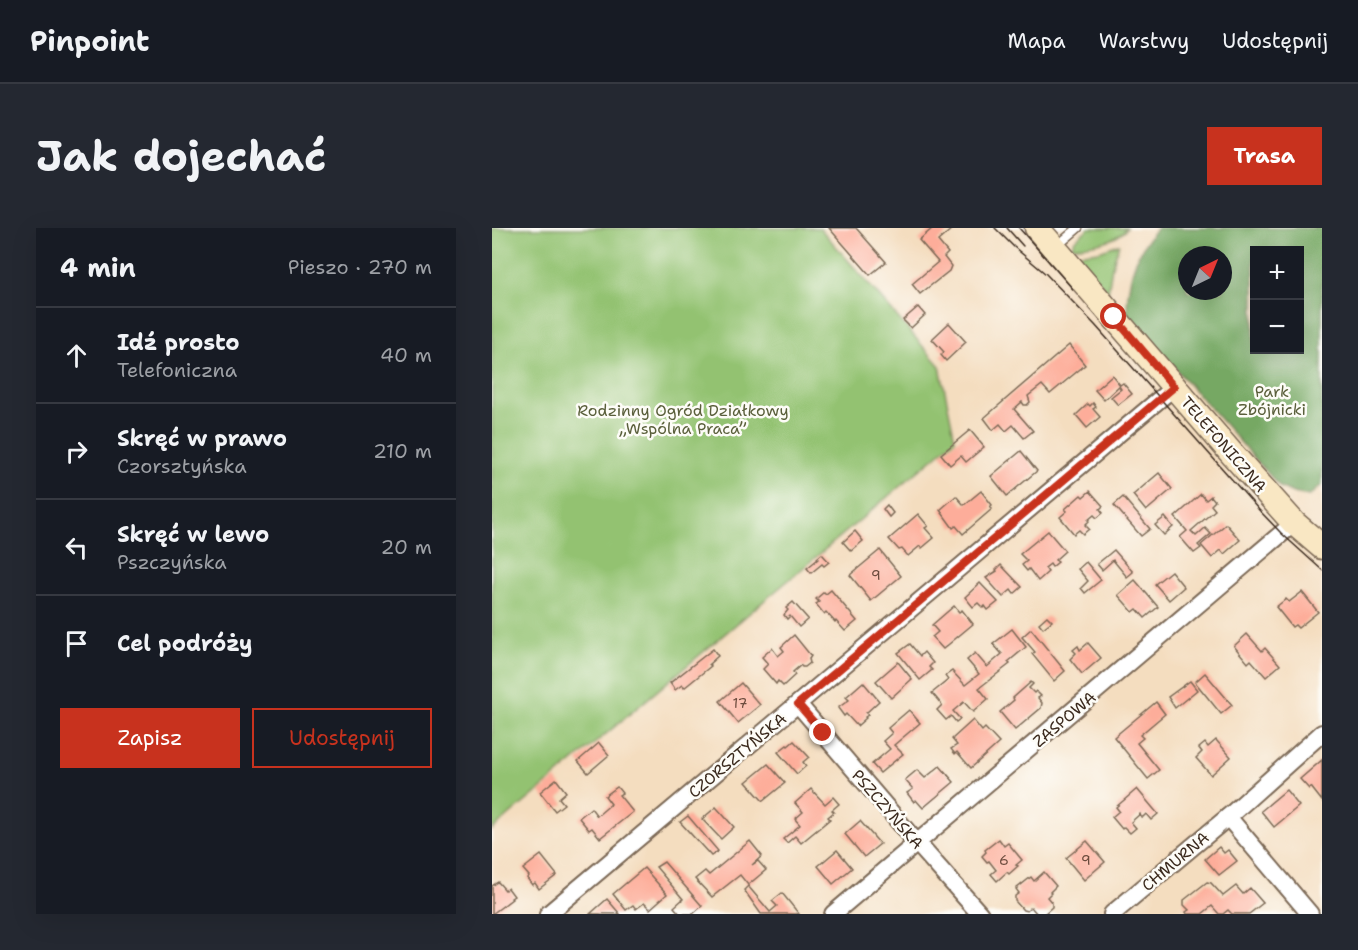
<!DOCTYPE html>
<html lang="pl">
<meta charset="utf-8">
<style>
:root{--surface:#171b24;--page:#242831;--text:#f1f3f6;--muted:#9ea1a6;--line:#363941;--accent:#c8321e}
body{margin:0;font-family:"Shantell Sans",sans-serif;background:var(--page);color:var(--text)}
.controls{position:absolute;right:18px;top:18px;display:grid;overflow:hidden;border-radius:0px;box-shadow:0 6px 24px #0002}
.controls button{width:54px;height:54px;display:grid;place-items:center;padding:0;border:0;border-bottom:2px solid var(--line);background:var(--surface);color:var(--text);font:30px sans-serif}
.compass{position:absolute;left:686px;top:18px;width:54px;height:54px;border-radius:50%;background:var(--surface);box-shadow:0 6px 24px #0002;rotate:43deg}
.stop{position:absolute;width:18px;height:18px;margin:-14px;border:4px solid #c8321e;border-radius:50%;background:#fff}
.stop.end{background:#c8321e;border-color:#fff;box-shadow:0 2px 6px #0008}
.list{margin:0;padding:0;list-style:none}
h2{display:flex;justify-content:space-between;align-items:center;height:78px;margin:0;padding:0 24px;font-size:26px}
h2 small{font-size:20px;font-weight:400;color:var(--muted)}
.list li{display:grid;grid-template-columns:39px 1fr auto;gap:18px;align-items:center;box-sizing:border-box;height:96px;padding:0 24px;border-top:2px solid var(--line)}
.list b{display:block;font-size:22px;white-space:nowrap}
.list p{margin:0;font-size:20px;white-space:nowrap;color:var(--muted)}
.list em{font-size:20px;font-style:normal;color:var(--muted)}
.actions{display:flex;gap:12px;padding:18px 24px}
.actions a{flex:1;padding:14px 0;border:2px solid var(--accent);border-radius:0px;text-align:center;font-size:21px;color:var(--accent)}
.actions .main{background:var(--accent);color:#fff}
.icon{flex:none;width:33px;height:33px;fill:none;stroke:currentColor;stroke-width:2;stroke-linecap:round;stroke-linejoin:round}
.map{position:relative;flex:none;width:830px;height:686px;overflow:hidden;border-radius:0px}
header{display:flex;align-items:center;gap:36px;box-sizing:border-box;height:84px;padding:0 30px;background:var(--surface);border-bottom:2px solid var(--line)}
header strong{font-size:28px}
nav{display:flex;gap:33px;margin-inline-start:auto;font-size:21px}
.intro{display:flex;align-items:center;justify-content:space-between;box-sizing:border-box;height:144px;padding:0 36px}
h1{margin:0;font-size:42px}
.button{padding:15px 27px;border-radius:0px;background:var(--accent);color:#fff;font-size:21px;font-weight:700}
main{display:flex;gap:36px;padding:0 36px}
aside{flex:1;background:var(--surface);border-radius:0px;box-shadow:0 6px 24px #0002}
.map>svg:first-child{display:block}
</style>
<header>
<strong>Pinpoint</strong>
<nav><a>Mapa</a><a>Warstwy</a><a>Udostępnij</a></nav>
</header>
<div class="intro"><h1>Jak dojechać</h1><a class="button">Trasa</a></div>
<main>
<aside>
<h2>4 min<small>Pieszo · 270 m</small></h2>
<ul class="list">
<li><svg class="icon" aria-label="ahead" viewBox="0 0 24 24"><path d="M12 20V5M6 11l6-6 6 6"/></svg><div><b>Idź prosto</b><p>Telefoniczna</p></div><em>40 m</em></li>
<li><svg class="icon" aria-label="right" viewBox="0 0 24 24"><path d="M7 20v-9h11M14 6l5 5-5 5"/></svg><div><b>Skręć w prawo</b><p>Czorsztyńska</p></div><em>210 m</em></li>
<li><svg class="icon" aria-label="left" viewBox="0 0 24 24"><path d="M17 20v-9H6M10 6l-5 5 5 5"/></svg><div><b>Skręć w lewo</b><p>Pszczyńska</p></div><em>20 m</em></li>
<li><svg class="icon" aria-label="arrive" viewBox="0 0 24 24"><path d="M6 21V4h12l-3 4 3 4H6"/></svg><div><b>Cel podróży</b></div></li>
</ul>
<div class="actions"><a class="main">Zapisz</a><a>Udostępnij</a></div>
</aside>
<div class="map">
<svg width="830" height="686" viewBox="0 0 830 686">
<rect width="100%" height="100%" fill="#fdfcf7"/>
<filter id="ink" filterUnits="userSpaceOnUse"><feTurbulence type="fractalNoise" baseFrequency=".0167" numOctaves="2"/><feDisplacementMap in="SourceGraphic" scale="12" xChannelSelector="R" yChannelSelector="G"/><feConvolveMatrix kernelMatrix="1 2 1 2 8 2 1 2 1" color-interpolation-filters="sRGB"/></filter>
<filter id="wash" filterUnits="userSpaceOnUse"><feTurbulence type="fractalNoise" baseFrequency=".008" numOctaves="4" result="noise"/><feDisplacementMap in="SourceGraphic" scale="24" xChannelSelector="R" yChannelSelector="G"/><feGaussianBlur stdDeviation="1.35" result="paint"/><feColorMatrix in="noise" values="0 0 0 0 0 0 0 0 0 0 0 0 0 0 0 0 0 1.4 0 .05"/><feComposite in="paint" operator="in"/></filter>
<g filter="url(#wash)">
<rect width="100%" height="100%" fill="#f4ddbf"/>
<g fill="#93c271" stroke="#677648" stroke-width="1.5">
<path d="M0 0H328L448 138 463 212 0 602Z"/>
<path d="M597 0H635C624 15 597 17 579 19L583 12Z"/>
<path d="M627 16 620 39 616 64 583 26 607 23Z"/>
</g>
<path fill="#76a863" stroke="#586940" stroke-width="1.5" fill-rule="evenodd" d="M665 0H830V257L817 268 801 265 788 259 635 86C635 54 643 23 665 0ZM762 22H808V122H762ZM695 27H731V63H695Z"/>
<g id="blocks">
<g fill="#fdad9a">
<path d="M337 0H364L394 34 378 47Z"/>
<path d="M441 0H461L446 13 456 25 452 29 459 38 457 43 428 66 420 56 446 34 427 12Z"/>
<path d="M426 79 433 87 419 100 411 92Z"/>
<path d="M457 95 474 114 454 133 449 127 452 124 440 111Z"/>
<path d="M577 117 593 137 558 166 550 157 536 168 538 174 535 177H532L530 174 522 181 541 203 532 210 521 197 514 203 508 196 501 202 492 190Z"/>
<path d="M620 147 628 157 631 155 640 166 626 177 619 169 629 161 627 158 612 172 603 162Z"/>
<path d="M601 175 604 179 601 181 608 189 595 200 584 187 596 176 598 178Z"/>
<path d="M478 202 492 219 474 234 469 228 458 237 449 226Z"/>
<path d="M529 223 545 243 515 268 499 248Z"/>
<path d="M667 245 680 261 654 283 641 267Z"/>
<path d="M489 263 500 277 498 279 500 281 471 306 464 298 461 300 448 282 464 268 472 277Z"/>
<path d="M598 263 611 278 608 281 611 285 605 290 602 287 596 292 597 293 593 297 597 301 591 306 587 302 582 306 568 289 575 283 573 281 589 267 591 269Z"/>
<path d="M709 266 714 272 719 268 723 273 719 277 723 282 699 303 704 308 713 300 719 306 706 317 709 320 702 325 688 309 695 303 683 289Z"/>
<path d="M631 269 658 301 649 308 622 277Z"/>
<path d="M395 277 401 285 397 289 391 281Z"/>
<path d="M426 286 436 298 433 300 442 310 430 320 428 318 416 328 410 321 407 322 397 311Z"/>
<path d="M673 289 681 299 672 307 663 297Z"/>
<path d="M734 296 748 312 732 326 729 322 720 330 709 317Z"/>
<path d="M363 303 371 313 359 323 351 314Z"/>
<path d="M556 303 573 323 563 332 566 334 560 339 558 336 553 340 556 344 546 353 537 341 535 343 530 337 535 333 528 326Z"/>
<path d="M388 322 409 348 379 373 358 347Z"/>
<path d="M622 322 641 344 635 349 621 332 610 342 605 336Z"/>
<path d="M330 326 337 334 332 338 330 336 319 345 315 340 326 331 325 330Z"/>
<path d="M594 334 609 352 593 365 589 360 596 353 586 341Z"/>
<path d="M509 337 530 359 522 366 519 362 511 369 494 350 505 343 504 342Z"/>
<path d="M679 343 692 359 677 372 663 356Z"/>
<path d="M643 352 666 379 653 390 645 381 641 384 626 367Z"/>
<path d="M488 355 506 374 496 382 493 378 491 380 486 375 481 379 473 369Z"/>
<path d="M339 362 365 393 353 403 344 393 343 394 334 384 332 386 324 376 327 374 324 371 332 364 334 366Z"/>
<path d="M810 364 826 384 806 400 803 397 800 399 784 379 794 371 797 374Z"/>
<path d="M301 374 316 391 307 399 298 388 295 391 292 387 296 382 294 380Z"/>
<path d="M462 378 467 384 470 382 481 396 451 421 440 409 446 404 440 397Z"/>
<path d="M555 388 560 393 551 400 547 395Z"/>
<path d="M520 401 534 419 516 434 518 436 487 460 496 471 481 484 472 474 461 483 468 491 464 494 459 488 454 492 445 482 450 477 440 465 456 452 453 448 460 443 473 457 487 446 475 432 483 425 495 439 510 426 501 416Z"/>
<path d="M539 401 573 443 562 453 540 426 543 424 530 409Z"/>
<path d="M755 406 770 423 773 420 788 437 774 449 759 432 756 435 742 418Z"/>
<path d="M302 407 319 428 317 431 318 435 313 439H310L309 437 301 444 303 447 291 458 286 453 284 456 271 441 276 436 270 429 280 420 286 428 292 423 289 419Z"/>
<path d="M596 415 609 430 590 446 578 431 584 425 581 422 586 418 588 422Z"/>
<path d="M418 416 428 428 432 424 441 435 437 439 440 442 428 452 406 425Z"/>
<path d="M221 421 226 428 217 436 219 438 192 460 190 457 183 462 178 455Z"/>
<path d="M406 434 420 451 399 470 384 453Z"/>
<path d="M713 445 740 477 729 486 703 454Z"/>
<path d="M698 453 705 462 683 480 676 469Z"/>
<path d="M371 454 387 473 374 485 376 487 373 489 374 490 365 498 354 486 352 488 346 480 357 472 354 469Z"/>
<path d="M539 454 541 456 537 460 542 465 544 463 549 468 546 470 550 475 549 480 523 502 508 484 522 472 521 470Z"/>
<path d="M249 455 268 477 246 495 228 473Z"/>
<path d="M664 474 673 486 648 507 651 510 645 515 667 542 656 551 622 509Z"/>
<path d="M417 482 428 495 402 517 411 526 388 545 380 536 398 521 391 513 400 505 396 500Z"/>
<path d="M481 492 490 503 493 500 507 515 479 540 465 524 463 526 459 521 465 517 460 511Z"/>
<path d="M724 512 739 529 719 547 704 530 710 524 707 520 713 515 716 519Z"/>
<path d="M302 513 317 529 311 534 314 538 305 546 286 524 295 517 296 518Z"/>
<path d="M107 515 117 527 96 545 86 533Z"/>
<path d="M830 532V573L819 559 817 561 808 551Z"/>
<path d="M276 536 293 555 271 573 254 554Z"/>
<path d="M448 538 462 554 431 580 424 572 422 574 415 565 421 561 413 552 425 542 433 550Z"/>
<path d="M64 551 74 564 67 570 72 576 63 583 48 564Z"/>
<path d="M125 559 130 565 127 567 141 584 108 610 100 600 97 602 87 590 99 580 105 588 119 576 113 568Z"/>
<path d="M319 561 333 576 341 569 347 576 340 582 342 584 336 589 338 591 309 615 303 608 295 615 291 611 308 597 303 591 311 584 303 575Z"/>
<path d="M645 561 666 586 659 592 654 586 651 589H649L648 586 639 594 644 600 638 605 632 599 630 601 620 589 627 583 624 579Z"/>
<path d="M794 562 807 578 782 599 769 583Z"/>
<path d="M224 579 242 599 229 611 210 591Z"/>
<path d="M196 588 226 623 219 628 188 594Z"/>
<path d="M368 593 388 616 372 629 353 606Z"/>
<path d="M507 611 512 618 516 615 530 632 524 637 526 638 517 646 515 644 505 653 499 646 504 642 497 633 495 634 490 628 494 624 493 622Z"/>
<path d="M258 613 270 628 260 637 266 633 274 642 256 657 248 647 220 669 203 651 213 643 217 647Z"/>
<path d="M595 613 613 634 592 652 574 630Z"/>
<path d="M727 619 732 625 736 622 745 633 727 647 713 631Z"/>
<path d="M345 622 360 640 341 656 326 638Z"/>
<path d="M49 627 65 647 47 661 43 655 40 657 35 650 37 648 31 641Z"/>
<path d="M172 634 210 678 201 686H188L182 679 191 671 164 639Z"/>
<path d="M152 640 175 666 158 681 152 675 144 681 141 677 134 682 121 666Z"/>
<path d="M552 644 564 658 558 664 559 665 555 669 560 675V679L552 686H545L539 679 535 683 531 682 523 673V668L527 665 524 661 539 649 542 653Z"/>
<path d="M6 654 13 662 16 660 22 668 19 670 20 671 0 686V658Z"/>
<path d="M715 654 719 655 731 668 744 658 751 666 758 660 771 675 757 686H740L736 682 731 686H727L720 678 710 686H695L694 684 697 682 692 677V672Z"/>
<path d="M256 658 278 684 285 678 280 673 290 665 307 686H269L252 662Z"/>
<path d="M115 671 128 686H98Z"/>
</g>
</g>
</g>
<g filter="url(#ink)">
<use href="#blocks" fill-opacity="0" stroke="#7c6956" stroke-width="1.5"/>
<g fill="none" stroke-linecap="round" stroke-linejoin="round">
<g stroke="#7c6956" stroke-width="11">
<path id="lane" d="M565 18 586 0"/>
</g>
<g stroke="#7c6956" stroke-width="20">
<g id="street">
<path d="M306 476 425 615 488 686"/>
<path d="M736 589 818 686"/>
<path d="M56 686 682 159"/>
<path d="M341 686 802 295"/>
<path d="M620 686 736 589 830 505"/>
</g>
</g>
<g stroke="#7c6956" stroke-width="27">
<path id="secondary" d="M545 0 741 227 802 295 830 319"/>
</g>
<use href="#lane" stroke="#fff" stroke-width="8"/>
<use href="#street" stroke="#fff" stroke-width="16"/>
<use href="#secondary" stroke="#f9e7c3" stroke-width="24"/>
<g stroke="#3b2a1e" stroke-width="1.5">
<path d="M503 0 522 19 554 46 603 97 767 282 789 305 830 342"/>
<path d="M515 0 531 18"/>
<path d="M527 0 581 61"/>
</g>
</g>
</g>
<g fill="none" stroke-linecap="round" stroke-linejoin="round" filter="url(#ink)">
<path stroke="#c8321e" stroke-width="8" d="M331 505 306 476 682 159 622 89"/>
</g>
<g text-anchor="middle" stroke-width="5" stroke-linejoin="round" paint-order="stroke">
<g font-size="14" fill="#6c4b3d">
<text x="384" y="352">9</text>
<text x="248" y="480">17</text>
<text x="512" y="637">6</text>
<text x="594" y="637">9</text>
</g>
<g font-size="16" fill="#5a5f3b" stroke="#fdfcf7">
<text x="780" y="169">Park<tspan x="780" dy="18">Zbójnicki</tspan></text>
<text x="191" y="188">Rodzinny Ogród Działkowy<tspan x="191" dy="18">„Wspólna Praca”</tspan></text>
</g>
<g font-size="16" fill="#3b2a1e" stroke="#fdfcf7">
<text transform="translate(732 216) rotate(49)" y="6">TELEFONICZNA</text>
<text transform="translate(572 491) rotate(-40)" y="6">ZASPOWA</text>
<text transform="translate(245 527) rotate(-40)" y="6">CZORSZTYŃSKA</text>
<text transform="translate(396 581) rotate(49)" y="6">PSZCZYŃSKA</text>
<text transform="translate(683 633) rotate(-40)" y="6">CHMURNA</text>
</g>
</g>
</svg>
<div class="controls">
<button>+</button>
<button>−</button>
</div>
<svg class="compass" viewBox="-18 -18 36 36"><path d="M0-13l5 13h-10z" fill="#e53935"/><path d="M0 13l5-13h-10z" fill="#9ea1a6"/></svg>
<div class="stop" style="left:622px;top:89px"></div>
<div class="stop end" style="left:331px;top:505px"></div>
</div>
</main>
